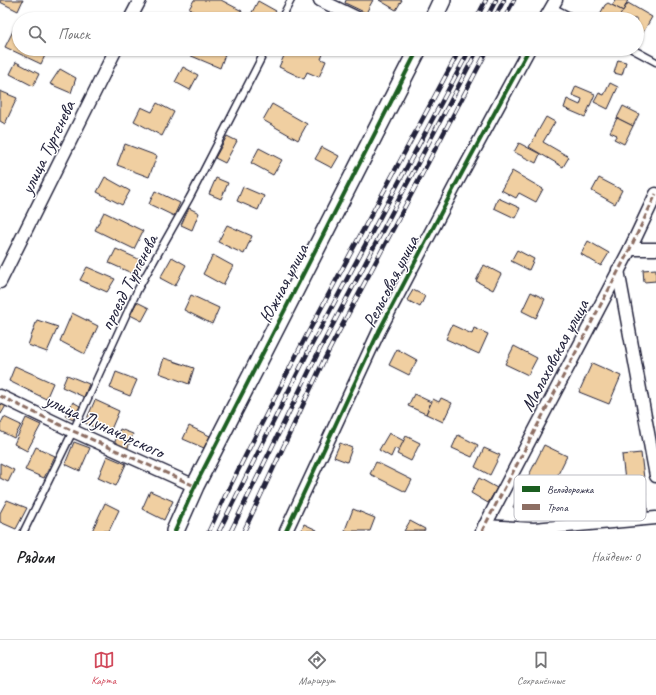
<!DOCTYPE html>
<html lang="ru">
<meta charset="utf-8">
<style>
:root{--surface:#fff;--page:#f2f2f2;--text:#202124;--muted:#757577;--line:#e0e0e0;--accent:#d1495b}
body{margin:0;font-family:Caveat,sans-serif;background:var(--page);color:var(--text)}
.list{margin:0;padding:0;list-style:none}
h2{display:flex;justify-content:space-between;align-items:center;height:52px;margin:0;padding:0 16px;font-size:17px}
h2 small{font-size:13px;font-weight:400;color:var(--muted)}
.icon{flex:none;width:22px;height:22px;fill:none;stroke:currentColor;stroke-width:2;stroke-linecap:round;stroke-linejoin:round}
.map{position:relative;flex:none;width:656px;height:531px;overflow:hidden}
.search{position:absolute;background:var(--surface);box-shadow:0 1px 3px #0004;left:12px;right:12px;top:12px;height:44px;display:flex;align-items:center;gap:10px;box-sizing:border-box;padding:0 14px;border-radius:22px;color:var(--muted);font-size:15px}
.sheet{height:108px;background:var(--surface)}
nav{display:flex;justify-content:space-around;align-items:center;box-sizing:border-box;height:56px;border-top:1px solid var(--line);background:var(--surface);font-size:11px;color:var(--muted)}
nav a{display:grid;justify-items:center;gap:2px}
nav .on{color:var(--accent)}
.map>svg:first-child{display:block}
</style>
<div class="map">
<svg width="656" height="531" viewBox="0 0 656 531">
<rect width="100%" height="100%" fill="#fff"/>
<filter id="ink" filterUnits="userSpaceOnUse"><feTurbulence type="fractalNoise" baseFrequency=".025" numOctaves="2"/><feDisplacementMap in="SourceGraphic" scale="8" xChannelSelector="R" yChannelSelector="G"/><feConvolveMatrix kernelMatrix="1 2 1 2 8 2 1 2 1" color-interpolation-filters="sRGB"/></filter>
<g filter="url(#ink)">
<g fill="#f0cfa1" stroke="#22223b">
<path d="M0 0H23L18 11 0 2Z"/>
<path d="M194 0H221L242 11 238 19H207L189 9Z"/>
<path d="M346 0H373L366 13 345 3Z"/>
<path d="M379 0H402L396 10Z"/>
<path d="M614 0H628L623 11 612 5 615 1Z"/>
<path d="M258 1 276 11 271 19H252L249 18Z"/>
<path d="M608 3 623 11 619 19H604L599 16 605 5Z"/>
<path d="M628 3 652 17 637 43V19H622L619 17Z"/>
<path d="M14 29 19 32V49H48L41 64 5 47Z"/>
<path d="M175 49H227L220 68Z"/>
<path d="M287 49 303 50 319 49 324 52 321 59 326 61 319 77 307 72 304 79 279 67Z"/>
<path d="M618 60 626 62 622 75 614 73Z"/>
<path d="M16 62 39 74 33 86 10 74Z"/>
<path d="M183 67 198 75 190 90 175 82Z"/>
<path d="M60 69 76 78 71 93 50 84Z"/>
<path d="M610 83 618 87 608 109 594 102 599 93 604 95Z"/>
<path d="M576 86 595 94 585 117 564 108 567 99 580 105 582 99 572 95Z"/>
<path d="M0 91 17 98 5 124 0 121Z"/>
<path d="M157 103 174 112 162 136 134 121 141 107 152 112Z"/>
<path d="M272 104 307 124 298 140 263 120Z"/>
<path d="M623 106 639 114 633 126 617 118Z"/>
<path d="M546 117 555 122 543 142 569 157 563 167 529 147Z"/>
<path d="M617 118 633 126 624 144 614 139 617 135 610 132Z"/>
<path d="M227 136 237 141 225 163 215 158Z"/>
<path d="M519 143 540 154 536 163 514 152Z"/>
<path d="M125 144 157 156 149 177 117 165Z"/>
<path d="M322 147 339 156 332 168 315 159Z"/>
<path d="M259 148 282 160 273 175 251 163Z"/>
<path d="M512 171 543 189 536 202 519 193 516 198 501 190Z"/>
<path d="M105 177 130 191 122 205 97 192Z"/>
<path d="M216 178 228 183 221 199 209 194Z"/>
<path d="M599 178 622 190 615 204 592 191Z"/>
<path d="M243 187 264 196 258 210 237 201Z"/>
<path d="M155 191 180 203 174 216 149 204Z"/>
<path d="M498 198 520 208 515 218 494 208Z"/>
<path d="M189 208 199 213 192 230 181 225Z"/>
<path d="M104 212 143 231 134 249 95 230Z"/>
<path d="M227 225 252 236 244 254 218 242Z"/>
<path d="M588 241 609 253 601 266 581 254Z"/>
<path d="M116 249 143 261 136 275 109 263Z"/>
<path d="M517 250 534 259 529 270 511 261Z"/>
<path d="M213 255 233 266 223 285 203 274Z"/>
<path d="M172 257 186 265 175 286 160 278Z"/>
<path d="M484 265 501 274 493 290 476 281Z"/>
<path d="M87 267 115 279 107 292 80 280Z"/>
<path d="M656 269V281L644 282 643 270Z"/>
<path d="M413 290 425 296 420 307 407 300Z"/>
<path d="M531 292 545 299 536 318 522 311Z"/>
<path d="M191 295 219 308 212 324 184 310Z"/>
<path d="M137 302 149 308 142 321 130 315Z"/>
<path d="M72 313 98 326 85 354 60 341Z"/>
<path d="M37 320 58 327 47 352 28 345Z"/>
<path d="M452 325 472 334 474 328 488 334 479 354 446 339Z"/>
<path d="M514 346 537 358 528 375 505 364Z"/>
<path d="M397 349 417 360 409 375 389 365Z"/>
<path d="M164 358 194 368 189 384 159 373Z"/>
<path d="M592 363 621 376 609 404 579 392Z"/>
<path d="M15 366 53 383 46 399 9 381Z"/>
<path d="M116 372 137 380 130 396 110 388Z"/>
<path d="M67 375 89 384 84 397 62 387Z"/>
<path d="M414 394 431 402 426 414 408 406Z"/>
<path d="M441 398 452 403 443 422 426 414 433 399 439 402Z"/>
<path d="M95 400 119 411 109 434 85 423Z"/>
<path d="M0 401 7 404 1 414H0Z"/>
<path d="M73 402 80 406 73 420 65 416Z"/>
<path d="M4 417 21 425 14 438 0 431V425Z"/>
<path d="M26 418 41 425 27 451 14 444Z"/>
<path d="M189 426 210 436 204 448 183 439Z"/>
<path d="M120 429 133 434 127 450 114 444Z"/>
<path d="M389 433 404 441 399 451 395 448 391 457 379 450Z"/>
<path d="M458 435 478 445 472 457 452 448Z"/>
<path d="M406 436 420 443 411 461 397 454Z"/>
<path d="M74 442 90 448 80 471 65 464Z"/>
<path d="M340 443 352 448 347 462 334 457Z"/>
<path d="M544 445 567 456 536 519 513 507Z"/>
<path d="M36 447 55 456 44 478 25 470Z"/>
<path d="M484 448 500 455 490 475 475 467Z"/>
<path d="M641 453 648 513 629 515 622 455Z"/>
<path d="M107 456 126 464 116 486 98 478Z"/>
<path d="M376 462 412 480 406 492 370 474Z"/>
<path d="M0 463 14 470 8 482 0 478Z"/>
<path d="M479 478 497 488 488 503 471 493Z"/>
<path d="M150 491 173 501 164 520 142 509Z"/>
<path d="M7 500 27 508 16 529 0 522V513Z"/>
<path d="M105 503 119 510 109 531H92Z"/>
<path d="M353 509 375 518 370 531H348L345 530Z"/>
<path d="M410 521 425 529 424 531H404Z"/>
<path d="M304 524 317 530V531H301Z"/>
</g>
<g fill="none" stroke-linecap="round" stroke-linejoin="round">
<g stroke="#22223b" stroke-width="9">
<g id="lane">
<path d="M552 7 575 19"/>
<path d="M281 19 291 0"/>
<path d="M632 49 656 62"/>
<path d="M24 531 73 431 138 289 190 197 266 49"/>
</g>
</g>
<g stroke="#22223b" stroke-width="15">
<g id="street">
<path d="M320 0 359 19"/>
<path d="M130 19 140 0"/>
<path d="M545 19 556 0"/>
<path d="M630 249H656"/>
<path d="M618 270 656 476"/>
<path d="M0 282 116 49"/>
<path d="M0 396 73 431 195 486"/>
<path d="M484 526 534 529 656 518"/>
<path d="M286 531 379 331 456 184 529 49"/>
<path d="M482 531 630 249 656 194"/>
</g>
</g>
<g stroke="#22223b" stroke-width="20">
<g id="secondary">
<path d="M433 19 442 0"/>
<path d="M175 531 195 486 418 49"/>
</g>
</g>
<use href="#lane" stroke="#fff" stroke-width="6"/>
<use href="#street" stroke="#fff" stroke-width="12"/>
<use href="#secondary" stroke="#fff" stroke-width="17"/>
<g stroke="#22223b" stroke-width="4.5">
<g id="rail">
<path d="M476 19 486 0"/>
<path d="M486 19 496 0"/>
<path d="M494 19 504 0"/>
<path d="M504 19 514 0"/>
<path d="M209 531 227 492 302 344 460 49"/>
<path d="M219 531 310 348 470 49"/>
<path d="M231 531 318 353 478 49"/>
<path d="M244 531 325 358 488 49"/>
</g>
</g>
<use href="#rail" stroke="#fff" stroke-width="3" stroke-dasharray="9" stroke-linecap="butt"/>
<g stroke="#8d6e63" stroke-width="3" stroke-dasharray="6 3" stroke-linecap="butt">
<path d="M0 396 73 431 195 486"/>
<path d="M482 531 630 249 656 194"/>
</g>
<g stroke="#fff" stroke-width="6">
<g id="cycleway">
<path d="M175 531 195 486 418 49"/>
<path d="M286 531 379 331 456 184 529 49"/>
</g>
</g>
<use href="#cycleway" stroke="#1b5e20" stroke-width="4"/>
</g>
</g>
<g text-anchor="middle" stroke-width="3" stroke-linejoin="round" paint-order="stroke">
<g font-size="19" fill="#22223b" stroke="#fff">
<text transform="translate(47 147) rotate(-64)" y="7">улица Тургенева</text>
<text transform="translate(390 281) rotate(-63)" y="7">Рельсовая улица</text>
<text transform="translate(128 282) rotate(-63)" y="7">проезд Тургенева</text>
<text transform="translate(283 283) rotate(-63)" y="7">Южная улица</text>
<text transform="translate(554 355) rotate(-62)" y="7">Малаховская улица</text>
<text transform="translate(105 425) rotate(25)" y="7">улица Луначарского</text>
</g>
</g>
<rect x="514" y="475" width="132" height="46" rx="6" fill="#fff" stroke="#bdbdc4" stroke-width="1"/>
<rect x="522" y="486" width="18" height="6" fill="#1b5e20"/>
<rect x="522" y="504" width="18" height="6" fill="#8d6e63"/>
<g font-size="11" fill="#22223b">
<text x="547" y="493">Велодорожка</text>
<text x="547" y="511">Тропа</text>
</g>
</svg>
<div class="search"><svg class="icon" aria-label="search" viewBox="0 0 24 24"><circle cx="10" cy="10" r="6"/><path d="M15 15l6 6"/></svg>Поиск</div>
</div>
<section class="sheet">
<h2>Рядом<small>Найдено: 0</small></h2>
<ul class="list">
</ul>
</section>
<nav>
<a class="on"><svg class="icon" aria-label="map" viewBox="0 0 24 24"><path d="M3 6l6-2 6 2 6-2v14l-6 2-6-2-6 2zM9 4v14M15 6v14"/></svg>Карта</a>
<a><svg class="icon" aria-label="directions" viewBox="0 0 24 24"><path d="M12 3l9 9-9 9-9-9zM9 14v-3h6M13 9l2 2-2 2"/></svg>Маршрут</a>
<a><svg class="icon" aria-label="saved" viewBox="0 0 24 24"><path d="M7 4h10v16l-5-4-5 4z"/></svg>Сохранённые</a>
</nav>
